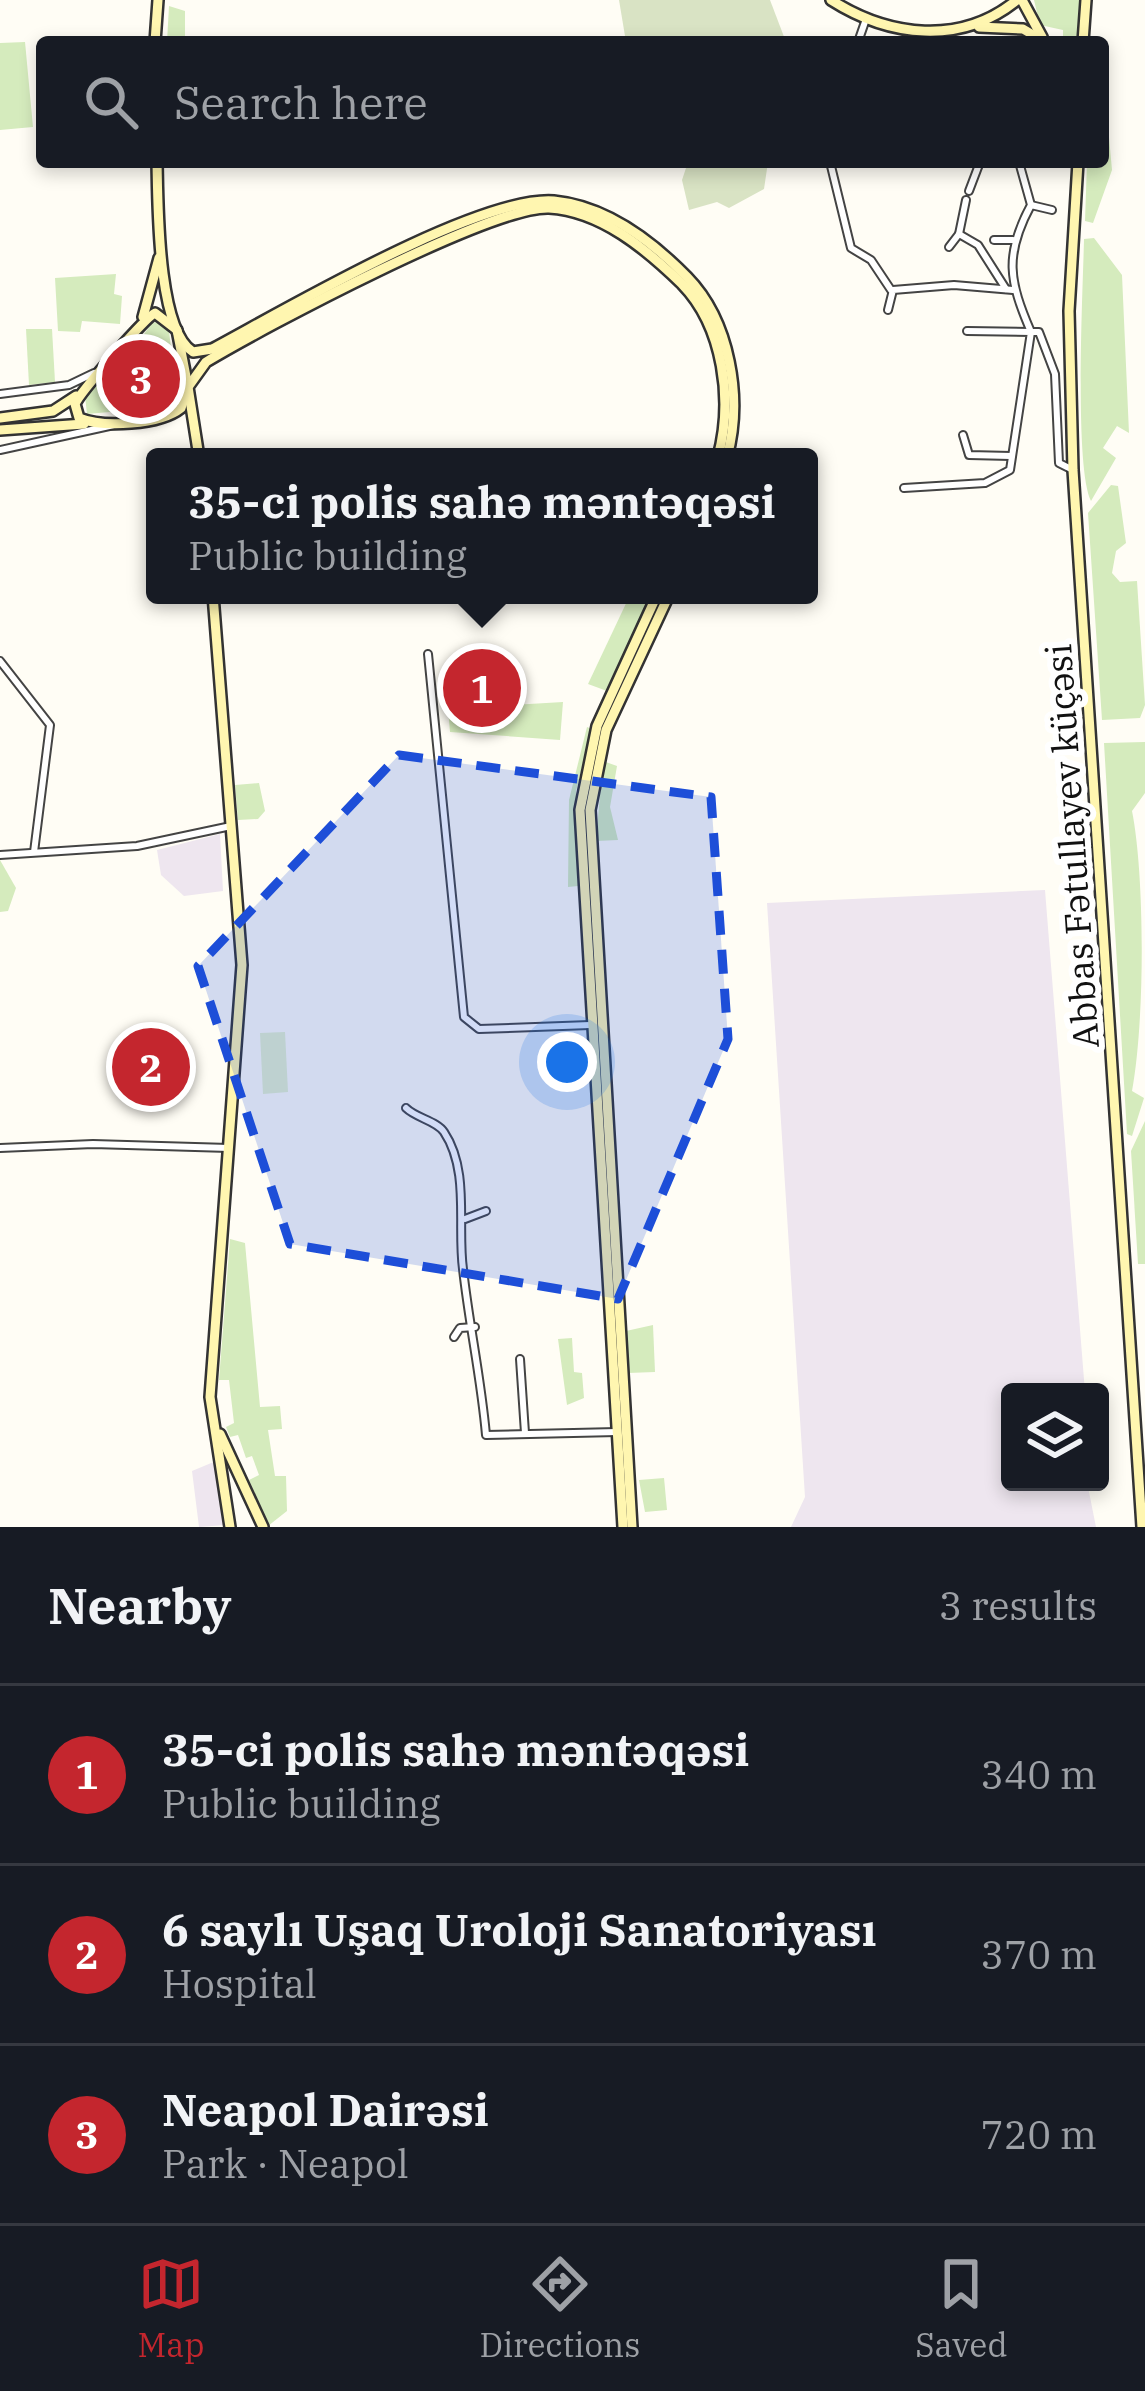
<!DOCTYPE html>
<meta charset="utf-8">
<style>
:root{--surface:#171b24;--page:#242831;--text:#f1f3f6;--muted:#9ea1a6;--line:#363941;--accent:#c4262e}
body{margin:0;font-family:"IBM Plex Serif",serif;background:var(--page);color:var(--text)}
.controls{position:absolute;right:36px;bottom:36px;display:grid;overflow:hidden;border-radius:12px;box-shadow:0 6px 18px #0003}
.controls button{width:108px;height:108px;display:grid;place-items:center;padding:0;border:0;border-bottom:3px solid var(--line);background:var(--surface);color:var(--text);font:60px sans-serif}
.you{position:absolute;left:567px;top:1062px;width:42px;height:42px;margin:-30px;border:9px solid #fff;border-radius:50%;background:#1a73e8;box-shadow:0 0 0 18px #1a73e833}
.badge{display:grid;place-items:center;width:78px;height:78px;border-radius:50%;background:var(--accent);color:#fff;font-size:39px;font-weight:700}
.pin{position:absolute;translate:-50% -50%;border:6px solid #fff;box-shadow:0 3px 12px #0006}
.popup{position:absolute;left:146px;top:448px;width:672px;height:156px;box-sizing:border-box;display:grid;place-content:center;border-radius:12px;background:var(--surface);filter:drop-shadow(0 3px 9px #0005);font-size:39px;white-space:nowrap;color:var(--muted)}
.popup b{font-size:45px;color:var(--text)}
.popup::after{content:'';position:absolute;left:50%;top:100%;margin-left:-24px;border:24px solid transparent;border-top-color:var(--surface)}
.list{margin:0;padding:0;list-style:none}
h2{display:flex;justify-content:space-between;align-items:center;height:156px;margin:0;padding:0 48px;font-size:51px}
h2 small{font-size:39px;font-weight:400;color:var(--muted)}
.list li{display:grid;grid-template-columns:78px 1fr auto;gap:36px;align-items:center;box-sizing:border-box;height:180px;padding:0 48px;border-top:3px solid var(--line)}
.list b{display:block;font-size:45px;white-space:nowrap}
.list p{margin:0;font-size:39px;white-space:nowrap;color:var(--muted)}
.list em{font-size:39px;font-style:normal;color:var(--muted)}
.icon{flex:none;width:66px;height:66px;fill:none;stroke:currentColor;stroke-width:2;stroke-linecap:round;stroke-linejoin:round}
.map{position:relative;flex:none;width:1145px;height:1527px;overflow:hidden}
.search{position:absolute;background:var(--surface);box-shadow:0 6px 18px #0003;left:36px;right:36px;top:36px;height:132px;display:flex;align-items:center;gap:30px;box-sizing:border-box;padding:0 42px;border-radius:12px;color:var(--muted);font-size:45px}
.sheet{height:696px;background:var(--surface)}
nav{display:flex;justify-content:space-around;align-items:center;box-sizing:border-box;height:168px;border-top:3px solid var(--line);background:var(--surface);font-size:33px;color:var(--muted)}
nav a{display:grid;justify-items:center;gap:6px}
nav .on{color:var(--accent)}
.map>svg:first-child{display:block}
</style>
<div class="map">
<svg width="1145" height="1527" viewBox="0 0 1145 1527">
<rect width="100%" height="100%" fill="#fffdf5"/>
<g fill="#eee6ef">
<path d="M220 834 223 891 184 896 161 875 157 850Z"/>
<path d="M1045 890 1085 1392H1010V1482H1087L1096 1527H791L805 1497 767 903Z"/>
<path d="M216 1461 225 1525 199 1527 192 1471Z"/>
</g>
<g fill="#d5ebbd">
<path d="M1034 0H1081L1078 42H1063V30L1040 25Z"/>
<path d="M169 6 185 11V42H167Z"/>
<path d="M25 42 33 127 0 130V43Z"/>
<path d="M1103 72 1112 170 1093 223 1085 221 1087 162H1103Z"/>
<path d="M1094 238 1122 275 1129 433 1117 426 1103 448 1116 458 1091 501C1074 467 1083 288 1084 239Z"/>
<path d="M116 274 114 294 122 296 120 324 82 321 80 332 58 331 55 278Z"/>
<path d="M161 321 169 331 178 406 87 414 85 396 127 358 152 323Z"/>
<path d="M26 329H52L55 382 29 385Z"/>
<path d="M1111 485 1118 486 1126 543 1116 551 1112 573 1120 582 1137 581 1145 705 1140 718 1102 720 1088 513Z"/>
<path d="M630 595 648 602 607 691 588 684Z"/>
<path d="M563 702 560 740 450 732 448 709Z"/>
<path d="M587 727 592 729 576 791 578 886 568 887 569 800Z"/>
<path d="M1145 742V793L1132 811C1145 876 1145 1021 1132 1091L1144 1098 1132 1136 1127 1134 1104 743Z"/>
<path d="M603 761 617 766 610 807 618 840 596 841Z"/>
<path d="M259 783 265 811 258 819 238 820 235 785Z"/>
<path d="M0 860 16 888 8 911 0 912Z"/>
<path d="M1145 1121V1264H1138L1131 1151Z"/>
<path d="M230 1239 245 1243 260 1407 280 1406 282 1429 268 1430 275 1476H286L287 1511 268 1526 249 1480 259 1475 252 1456 246 1458 238 1435 230 1437 226 1427 234 1423 229 1380H219Z"/>
<path d="M653 1325 655 1372 628 1373 626 1331Z"/>
<path d="M572 1338 574 1372 582 1373 584 1398 567 1405 558 1339Z"/>
<path d="M664 1478 667 1510 645 1512 639 1480Z"/>
</g>
<g fill="#d9e3c4">
<path d="M619 0H770L786 42H626Z"/>
<path d="M688 162H768L764 189 729 208 717 202 689 210 682 180Z"/>
</g>
<path fill="#e6f2cf" d="M285 1032 288 1092 263 1094 260 1033Z"/>
<g fill="none" stroke-linecap="round" stroke-linejoin="round">
<g stroke="#444" stroke-width="10">
<g id="street">
<path d="M858 42 866 19"/>
<path d="M830 162 851 248 871 260 891 290"/>
<path d="M1019 162 1031 205C1004 255 1009 281 1031 332H1039L1055 374 1059 463 1073 470"/>
<path d="M969 191 980 162"/>
<path d="M1031 205 1052 210"/>
<path d="M959 234 978 245 1006 289"/>
<path d="M994 240H1013"/>
<path d="M949 247 959 234 966 200"/>
<path d="M888 310 893 290 954 285 1013 290"/>
<path d="M0 394 69 385 94 373"/>
<path d="M963 435 969 455 1011 456"/>
<path d="M0 450 114 425"/>
<path d="M904 488 985 483 1010 470 1031 332 967 331"/>
<path d="M428 654 464 1017 479 1029 590 1025"/>
<path d="M0 661 50 725 34 852"/>
<path d="M0 855 137 846 231 826"/>
<path d="M406 1108C416 1118 437 1121 444 1132 470 1171 457 1226 463 1269 469 1324 481 1378 486 1435L617 1432"/>
<path d="M0 1148 93 1144 229 1148"/>
<path d="M465 1219 486 1211"/>
<path d="M454 1337 460 1328 475 1327"/>
<path d="M520 1359 525 1433"/>
</g>
</g>
<g stroke="#333" stroke-width="14">
<g id="secondary">
<path d="M831 0C889 37 961 46 1017 0"/>
<path d="M1022 0 1042 37"/>
<path d="M979 27 1023 29 1045 42"/>
<path d="M155 42 158 0"/>
<path d="M1083 42 1086 0"/>
<path d="M157 162C158 203 157 330 193 352L212 349C285 310 480 195 554 201 605 206 652 241 687 277 730 321 743 398 727 457"/>
<path d="M1078 162 1069 311 1073 470 1142 1527"/>
<path d="M155 313 177 330 188 387 181 408C160 425 103 428 79 418L75 404C80 392 146 317 155 313Z"/>
<path d="M143 317 159 258"/>
<path d="M0 418 53 411 76 396"/>
<path d="M0 430 84 424"/>
<path d="M199 457 188 387 206 362C264 327 492 206 549 208 601 211 646 249 682 284 724 327 733 401 718 457"/>
<path d="M213 595 242 965 210 1397 230 1527"/>
<path d="M220 1434 263 1527"/>
<path d="M623 1527 580 810 597 726 657 595"/>
<path d="M632 1527 590 810 606 730 669 595"/>
</g>
</g>
<use href="#street" stroke="#fff" stroke-width="6"/>
<use href="#secondary" stroke="#fff6b0" stroke-width="9"/>
</g>
<path fill="#1d4ed8" fill-opacity="0.2" stroke="#1d4ed8" stroke-width="9" stroke-dasharray="24 15" stroke-linejoin="round" d="M399 755 711 797 728 1039 618 1299 290 1244 198 966Z"/>
<g text-anchor="middle" stroke-width="12" stroke-linejoin="round" paint-order="stroke">
<g font-size="36" fill="#111" stroke="#fff">
<text transform="translate(1072 846) rotate(-94)" y="13">Abbas Fətullayev küçəsi</text>
</g>
</g>
</svg>
<div class="controls">
<button><svg class="icon" aria-label="layers" viewBox="0 0 24 24"><path d="M12 4l9 5-9 5-9-5zM3 14l9 5 9-5"/></svg></button>
</div>
<div class="you"></div>
<div class="pin badge" style="left:482px;top:688px">1</div>
<div class="popup"><b>35-ci polis sahə məntəqəsi</b>Public building</div>
<div class="pin badge" style="left:151px;top:1067px">2</div>
<div class="pin badge" style="left:141px;top:379px">3</div>
<div class="search"><svg class="icon" aria-label="search" viewBox="0 0 24 24"><circle cx="10" cy="10" r="6"/><path d="M15 15l6 6"/></svg>Search here</div>
</div>
<section class="sheet">
<h2>Nearby<small>3 results</small></h2>
<ul class="list">
<li><span class="badge">1</span><div><b>35-ci polis sahə məntəqəsi</b><p>Public building</p></div><em>340 m</em></li>
<li><span class="badge">2</span><div><b>6 saylı Uşaq Uroloji Sanatoriyası</b><p>Hospital</p></div><em>370 m</em></li>
<li><span class="badge">3</span><div><b>Neapol Dairəsi</b><p>Park · Neapol</p></div><em>720 m</em></li>
</ul>
</section>
<nav>
<a class="on"><svg class="icon" aria-label="map" viewBox="0 0 24 24"><path d="M3 6l6-2 6 2 6-2v14l-6 2-6-2-6 2zM9 4v14M15 6v14"/></svg>Map</a>
<a><svg class="icon" aria-label="directions" viewBox="0 0 24 24"><path d="M12 3l9 9-9 9-9-9zM9 14v-3h6M13 9l2 2-2 2"/></svg>Directions</a>
<a><svg class="icon" aria-label="saved" viewBox="0 0 24 24"><path d="M7 4h10v16l-5-4-5 4z"/></svg>Saved</a>
</nav>
